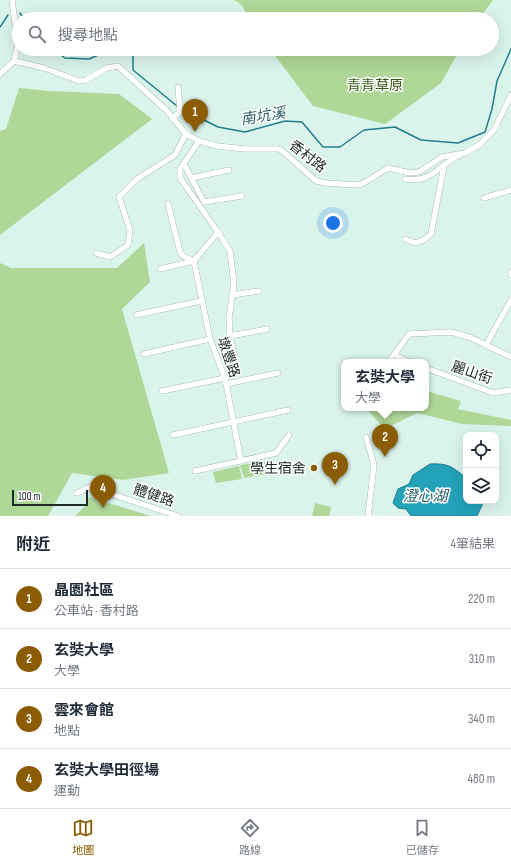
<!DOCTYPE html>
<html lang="zh-TW">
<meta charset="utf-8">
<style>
:root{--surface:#fff;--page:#f2f2f3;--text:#1f2937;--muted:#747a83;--line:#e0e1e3;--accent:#8b5c03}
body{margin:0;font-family:"Sofia Sans Condensed","Noto Sans TC",sans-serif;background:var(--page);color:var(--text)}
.controls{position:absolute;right:12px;bottom:12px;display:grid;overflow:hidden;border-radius:8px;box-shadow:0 4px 16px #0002}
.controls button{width:36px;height:36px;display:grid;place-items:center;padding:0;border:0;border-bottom:1px solid var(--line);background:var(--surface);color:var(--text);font:20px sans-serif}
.scale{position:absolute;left:12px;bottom:10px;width:76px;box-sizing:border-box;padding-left:4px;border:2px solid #202a27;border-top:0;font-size:11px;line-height:14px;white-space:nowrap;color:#202a27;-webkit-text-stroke:3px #fff;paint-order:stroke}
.you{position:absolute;left:333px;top:223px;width:14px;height:14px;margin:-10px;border:3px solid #fff;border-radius:50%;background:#1a73e8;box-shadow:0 0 0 6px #1a73e833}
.badge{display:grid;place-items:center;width:26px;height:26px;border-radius:50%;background:var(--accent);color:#fff;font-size:13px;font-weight:700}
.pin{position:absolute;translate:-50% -33px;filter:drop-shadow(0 1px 2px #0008)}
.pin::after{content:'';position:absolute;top:21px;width:14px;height:12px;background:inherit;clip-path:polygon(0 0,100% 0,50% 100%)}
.popup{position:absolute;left:341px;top:359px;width:88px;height:52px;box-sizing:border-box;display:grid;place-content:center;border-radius:8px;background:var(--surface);filter:drop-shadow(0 1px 3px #0005);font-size:13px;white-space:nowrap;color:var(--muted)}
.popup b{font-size:15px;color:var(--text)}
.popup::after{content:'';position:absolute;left:50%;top:100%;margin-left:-8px;border:8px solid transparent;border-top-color:var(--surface)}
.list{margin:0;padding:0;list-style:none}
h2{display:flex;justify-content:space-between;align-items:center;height:52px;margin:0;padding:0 16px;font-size:17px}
h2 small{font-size:13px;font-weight:400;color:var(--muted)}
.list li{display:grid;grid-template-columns:26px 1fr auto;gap:12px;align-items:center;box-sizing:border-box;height:60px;padding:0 16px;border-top:1px solid var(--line)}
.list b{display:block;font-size:15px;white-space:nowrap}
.list p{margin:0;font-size:13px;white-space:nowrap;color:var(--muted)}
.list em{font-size:13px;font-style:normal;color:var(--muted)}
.icon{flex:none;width:22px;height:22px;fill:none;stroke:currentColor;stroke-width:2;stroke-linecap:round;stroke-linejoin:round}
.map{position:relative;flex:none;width:511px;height:516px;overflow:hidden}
.search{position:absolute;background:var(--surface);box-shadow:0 4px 16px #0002;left:12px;right:12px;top:12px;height:44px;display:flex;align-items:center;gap:10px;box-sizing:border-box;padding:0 14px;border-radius:22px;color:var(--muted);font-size:15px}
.sheet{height:292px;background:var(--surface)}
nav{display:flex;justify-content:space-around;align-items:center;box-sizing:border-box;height:56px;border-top:1px solid var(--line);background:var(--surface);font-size:11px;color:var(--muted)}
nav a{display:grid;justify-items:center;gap:2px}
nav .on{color:var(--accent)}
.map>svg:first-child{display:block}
</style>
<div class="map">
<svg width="511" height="516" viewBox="0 0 511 516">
<rect width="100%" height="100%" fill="#daf4eb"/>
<g fill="#afd798">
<path d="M234 0H493L479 19H250L241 4Z"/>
<path d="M270 49H460L441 83 385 124 313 106Z"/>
<path d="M19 88 49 91 119 94 152 119 0 235V131L6 129Z"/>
<path d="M144 243 150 282 122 309 169 473 123 480 72 473 48 516H0V263L11 268H117Z"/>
<path d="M426 391 461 401 458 409 511 420V426L462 424 417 413 384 429 366 408H426Z"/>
<path d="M265 462 266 474 244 478 240 465Z"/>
<path d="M239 466 242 479 216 483 213 472Z"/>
<path d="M89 497 151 516H75L86 505Z"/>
<path d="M315 503 331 507 329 516H312Z"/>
</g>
<path fill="#23a2b9" stroke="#227e8d" d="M430 464C448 463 453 467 466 478V501H484L477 516H411L406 509 398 508 393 503 398 489 409 484 413 475Z"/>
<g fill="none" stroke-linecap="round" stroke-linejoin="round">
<g stroke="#227e8d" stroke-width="1.5">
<path d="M20 13 24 19"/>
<path d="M0 27 8 15"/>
<path d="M52 49 65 58 89 59 112 49"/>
<path d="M116 49 133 52V70L177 106"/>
<path d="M182 109 218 127 245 132 285 121 302 122 323 147H340L364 130 395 127 421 140 458 143 485 132 492 109 497 81 511 49"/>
</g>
<g stroke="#829a93" stroke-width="6">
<g id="minor">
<path d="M12 0 18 45 14 61"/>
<path d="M0 74 14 61 44 68 79 81 86 80 107 68 118 66 167 111 186 134 199 141 217 146 246 149H279L285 153 316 181 326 183 356 185 362 184 388 168 410 173 419 172 442 157 465 153 479 145 494 130 511 95"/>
<path d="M172 118 180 112 178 87"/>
<path d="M199 141 180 169V178L218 232 194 261 210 339 225 378 241 461"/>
<path d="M184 164 204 202 242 196"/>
<path d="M191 178 229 170"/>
<path d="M405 179C433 183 437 166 460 155"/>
<path d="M484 198 511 190"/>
<path d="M168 204 180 252 183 256 194 261"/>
<path d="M218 232 230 251 234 284 229 318 230 336 235 358"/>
<path d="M405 239 415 243 424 240 431 234 444 166"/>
<path d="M96 253 110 257 128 245 130 230 119 197 137 179 175 155 186 134"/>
<path d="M160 269 194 261"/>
<path d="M511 275V272"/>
<path d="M232 295 259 291"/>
<path d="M136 315 201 301"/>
<path d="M230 336 267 329"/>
<path d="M486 345 511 300"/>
<path d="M144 354 210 339"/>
<path d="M394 355 409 334 451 332 469 337 511 357"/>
<path d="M388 362 394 355 410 362"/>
<path d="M426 368 493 393 511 390"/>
<path d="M226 384 278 373"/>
<path d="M162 391 225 378"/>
<path d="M173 435 288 410"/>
<path d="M366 437 374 465 368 516"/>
<path d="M195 471 276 453 289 435"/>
<path d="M77 493 90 487 178 516"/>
</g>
</g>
<use href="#minor" stroke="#fff" stroke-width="5.5"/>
</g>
<circle fill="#8b5c03" stroke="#fff" stroke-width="1.5" cx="314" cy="468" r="4"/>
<g text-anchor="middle" stroke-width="3" stroke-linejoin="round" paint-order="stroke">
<g font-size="14" fill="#345c12" stroke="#fff">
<text x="375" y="90">青青草原</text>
</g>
<g font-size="14" fill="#202a27" stroke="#fff">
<text transform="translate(308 156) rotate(38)" y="5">香村路</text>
<text transform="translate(229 357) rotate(71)" y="5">墩豐路</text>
<text transform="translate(472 372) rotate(19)" y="5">麗山街</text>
<text transform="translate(154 495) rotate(18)" y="5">體健路</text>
</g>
<g font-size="14" fill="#202a27" stroke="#fff" text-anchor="end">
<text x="306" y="473">學生宿舍</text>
</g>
<g font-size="15" font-style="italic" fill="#2e5f69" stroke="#fff">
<text transform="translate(263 116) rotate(-9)" y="5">南坑溪</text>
<text x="425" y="501">澄心湖</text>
</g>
</g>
</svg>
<div class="controls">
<button><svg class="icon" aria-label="locate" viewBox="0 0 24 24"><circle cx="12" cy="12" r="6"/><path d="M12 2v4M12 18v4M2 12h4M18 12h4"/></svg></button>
<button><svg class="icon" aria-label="layers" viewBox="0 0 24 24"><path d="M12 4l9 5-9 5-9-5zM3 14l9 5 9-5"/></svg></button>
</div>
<div class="scale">100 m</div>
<div class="you"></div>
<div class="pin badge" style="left:195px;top:132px">1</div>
<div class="pin badge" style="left:385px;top:457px">2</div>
<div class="popup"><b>玄奘大學</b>大學</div>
<div class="pin badge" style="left:335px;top:485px">3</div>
<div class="pin badge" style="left:103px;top:508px">4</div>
<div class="search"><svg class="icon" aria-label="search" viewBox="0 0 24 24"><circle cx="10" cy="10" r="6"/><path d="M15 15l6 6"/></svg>搜尋地點</div>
</div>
<section class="sheet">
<h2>附近<small>4筆結果</small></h2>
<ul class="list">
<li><span class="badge">1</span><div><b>晶園社區</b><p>公車站 · 香村路</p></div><em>220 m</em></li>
<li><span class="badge">2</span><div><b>玄奘大學</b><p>大學</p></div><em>310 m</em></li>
<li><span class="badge">3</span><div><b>雲來會館</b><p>地點</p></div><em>340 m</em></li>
<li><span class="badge">4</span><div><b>玄奘大學田徑場</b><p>運動</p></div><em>480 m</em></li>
</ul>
</section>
<nav>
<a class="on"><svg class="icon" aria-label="map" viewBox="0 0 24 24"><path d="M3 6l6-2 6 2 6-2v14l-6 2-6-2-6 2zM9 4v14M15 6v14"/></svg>地圖</a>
<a><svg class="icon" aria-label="directions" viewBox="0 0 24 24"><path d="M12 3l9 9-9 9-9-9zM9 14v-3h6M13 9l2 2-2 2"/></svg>路線</a>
<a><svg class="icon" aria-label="saved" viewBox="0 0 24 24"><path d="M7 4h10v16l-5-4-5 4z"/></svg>已儲存</a>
</nav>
